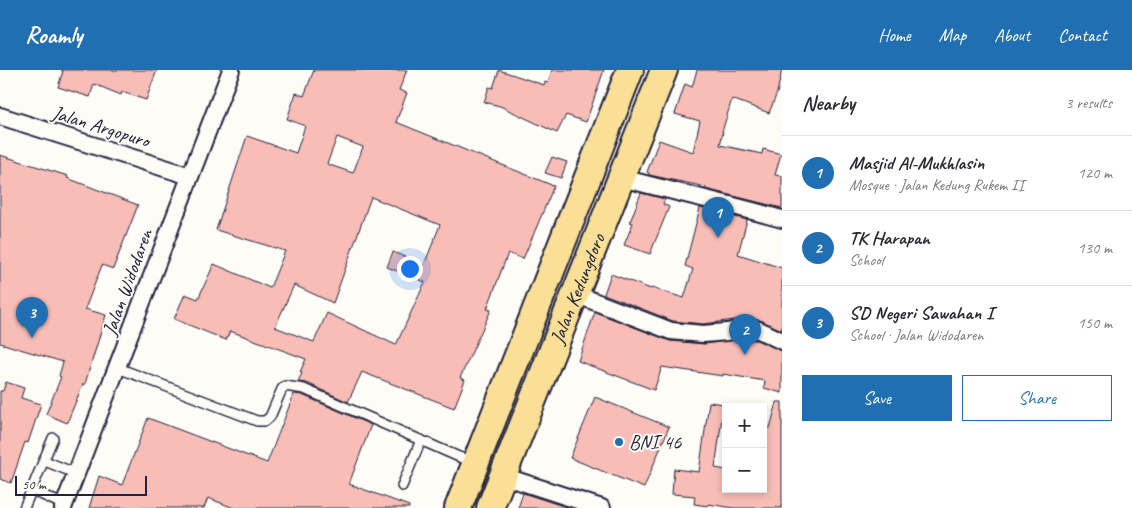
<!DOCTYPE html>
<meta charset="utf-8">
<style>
:root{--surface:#fff;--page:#f2f2f3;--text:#2b2b33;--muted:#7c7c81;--line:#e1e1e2;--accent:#1f6fb2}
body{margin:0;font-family:Caveat,sans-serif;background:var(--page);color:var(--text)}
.controls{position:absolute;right:15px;bottom:15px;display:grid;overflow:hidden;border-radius:0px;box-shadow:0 2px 8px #0003}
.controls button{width:45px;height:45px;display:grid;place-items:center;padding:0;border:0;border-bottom:1px solid var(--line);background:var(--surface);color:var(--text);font:25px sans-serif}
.scale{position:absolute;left:15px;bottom:12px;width:132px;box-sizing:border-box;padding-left:5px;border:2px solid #22223b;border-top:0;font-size:14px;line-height:18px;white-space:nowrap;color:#22223b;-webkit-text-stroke:4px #fdfcf7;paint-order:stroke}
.you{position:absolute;left:409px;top:198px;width:18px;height:18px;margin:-12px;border:4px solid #fff;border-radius:50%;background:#1a73e8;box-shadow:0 0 0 8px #1a73e833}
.badge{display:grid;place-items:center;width:32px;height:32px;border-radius:50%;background:var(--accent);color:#fff;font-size:16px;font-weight:700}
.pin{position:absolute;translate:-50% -41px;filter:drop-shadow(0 1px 2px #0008)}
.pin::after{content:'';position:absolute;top:26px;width:18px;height:15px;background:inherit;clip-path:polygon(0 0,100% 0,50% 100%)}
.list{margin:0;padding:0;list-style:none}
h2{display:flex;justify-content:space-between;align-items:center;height:65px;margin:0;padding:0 20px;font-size:21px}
h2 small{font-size:16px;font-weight:400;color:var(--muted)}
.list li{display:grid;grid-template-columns:32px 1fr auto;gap:15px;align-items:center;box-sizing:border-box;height:75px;padding:0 20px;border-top:1px solid var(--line)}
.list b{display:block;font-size:19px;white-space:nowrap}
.list p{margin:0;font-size:16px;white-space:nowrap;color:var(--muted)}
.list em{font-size:16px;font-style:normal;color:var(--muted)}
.actions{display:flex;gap:10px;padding:15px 20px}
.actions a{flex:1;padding:11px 0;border:1px solid var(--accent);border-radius:0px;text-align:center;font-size:18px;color:var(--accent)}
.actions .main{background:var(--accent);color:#fff}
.map{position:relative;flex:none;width:782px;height:438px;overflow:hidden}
header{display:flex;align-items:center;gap:30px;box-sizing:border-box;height:70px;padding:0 25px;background:var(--accent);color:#fff}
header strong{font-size:24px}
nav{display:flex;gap:28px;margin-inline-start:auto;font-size:18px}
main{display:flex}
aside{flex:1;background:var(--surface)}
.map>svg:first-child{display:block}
</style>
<header>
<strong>Roamly</strong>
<nav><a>Home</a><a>Map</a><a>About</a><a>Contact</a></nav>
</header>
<main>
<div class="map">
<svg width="782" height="438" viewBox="0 0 782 438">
<rect width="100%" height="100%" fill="#fdfcf7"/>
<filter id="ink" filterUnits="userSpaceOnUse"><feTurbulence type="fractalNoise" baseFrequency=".02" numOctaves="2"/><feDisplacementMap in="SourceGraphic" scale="10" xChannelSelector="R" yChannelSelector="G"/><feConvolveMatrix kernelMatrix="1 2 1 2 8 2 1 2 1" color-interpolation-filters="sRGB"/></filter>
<g filter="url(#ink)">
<g fill="#f8bdb7" stroke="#22223b" fill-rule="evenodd">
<path d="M61 0H157L146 30 122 22 121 25 94 14 90 27 58 17 63 1Z"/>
<path d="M314 0H407L399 20 407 23 396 52 554 116 523 189 508 183 487 239 491 240 460 308 465 310 454 338 362 302 348 332 307 313 298 312 302 303 300 302 306 289 230 261 226 270 174 249 185 224 198 229 214 194 270 218 285 181 216 160 247 66 296 83 305 56 287 49 296 23 304 26ZM337 67 363 77 353 103 327 94ZM371 127 440 155 424 195 393 182 387 197 425 212 396 275 327 243 314 272 275 257 294 215 333 233Z"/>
<path d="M499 0 544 15 545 12 548 13 552 0H604L586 52 566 45 557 63 500 36 484 32 489 17 493 18Z"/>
<path d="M697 0H782L777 23 769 43 732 29 722 62H723L720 75 762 84 763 79 781 84 775 105 782 106V138L705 119 706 117 649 105V103L647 102 659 70 693 82 700 51 675 44 685 14 692 17Z"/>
<path d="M0 85 68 106 67 108 138 135 113 199 102 195 85 239 106 245 85 314H83L67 353 46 344 61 307 59 306 63 292 0 273Z"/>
<path d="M552 87 567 92 561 108 545 103Z"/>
<path d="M641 123 665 129 663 134 669 137 650 184 624 175 633 153 630 152Z"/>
<path d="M700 138 747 150 738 184 782 198V260L760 250 742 249 703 254 673 251 604 224 611 204 651 219 652 218 684 228 693 199 685 196Z"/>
<path d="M595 242 670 271 704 274 743 269 756 270 782 281V323L764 318 765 311 723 304V306L662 297 654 320 578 291Z"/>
<path d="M6 312 24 318 21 328 41 334 28 373 25 372 11 413 0 409V321H3Z"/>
<path d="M294 324 302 325 371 355 349 414 409 436V438H234L208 428 204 438H89L99 406 122 415 148 348 267 393Z"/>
<path d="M595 327 669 357 644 418 570 388Z"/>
<path d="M709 332 724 334 715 398 726 400V419H763V357L770 358 777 332H782V438H734L708 434V436L694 434 695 426 672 424 674 399 699 402Z"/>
<path d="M523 423 569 438H518Z"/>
</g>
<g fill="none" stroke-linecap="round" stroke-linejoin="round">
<g stroke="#22223b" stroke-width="12">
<g id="lane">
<path d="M118 298 257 351H265L270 347 282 319 285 316 304 319 459 387 473 391"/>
<path d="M45 391 77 404"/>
<path d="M402 416 421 370"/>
<path d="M32 420 64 435"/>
<path d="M24 438 53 368"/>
</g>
</g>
<g stroke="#22223b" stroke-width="20">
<g id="street">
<path d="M0 46 190 106"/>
<path d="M622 108C675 122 729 134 782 149"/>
<path d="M575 224 671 261 703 264 727 262 742 259 759 260 782 271"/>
<path d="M503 406 602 438"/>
<path d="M63 438 231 0"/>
</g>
</g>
<g stroke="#22223b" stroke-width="30">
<g id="primary">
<path d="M458 438 630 0"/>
<path id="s1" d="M490 438 664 0"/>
</g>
</g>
<use href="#lane" stroke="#fdfcf7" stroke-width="9"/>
<use href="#street" stroke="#fdfcf7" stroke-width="16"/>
<use href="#primary" stroke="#fadf96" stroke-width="26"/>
</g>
</g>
<circle fill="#1f6fb2" stroke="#fdfcf7" stroke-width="2" cx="619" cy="372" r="5"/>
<g text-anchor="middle" stroke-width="4" stroke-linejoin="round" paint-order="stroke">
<g font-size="20" fill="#22223b" stroke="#fdfcf7">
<text transform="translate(101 56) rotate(17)" y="7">Jalan Argopuro</text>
<text transform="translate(127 212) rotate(-70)" y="7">Jalan Widodaren</text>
<text dy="7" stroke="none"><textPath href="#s1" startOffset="236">Jalan Kedungdoro</textPath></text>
</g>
<g font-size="20" fill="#22223b" stroke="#fdfcf7" text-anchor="start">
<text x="629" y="379">BNI 46</text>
</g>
</g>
</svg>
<div class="controls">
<button>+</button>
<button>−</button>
</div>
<div class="scale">50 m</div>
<div class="you"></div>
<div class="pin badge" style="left:718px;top:168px">1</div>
<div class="pin badge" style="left:745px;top:285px">2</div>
<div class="pin badge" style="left:32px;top:268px">3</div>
</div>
<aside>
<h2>Nearby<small>3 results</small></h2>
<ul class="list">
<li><span class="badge">1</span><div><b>Masjid Al-Mukhlasin</b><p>Mosque · Jalan Kedung Rukem II</p></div><em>120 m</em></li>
<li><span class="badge">2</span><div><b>TK Harapan</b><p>School</p></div><em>130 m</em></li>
<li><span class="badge">3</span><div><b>SD Negeri Sawahan I</b><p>School · Jalan Widodaren</p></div><em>150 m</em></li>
</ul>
<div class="actions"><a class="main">Save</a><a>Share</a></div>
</aside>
</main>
